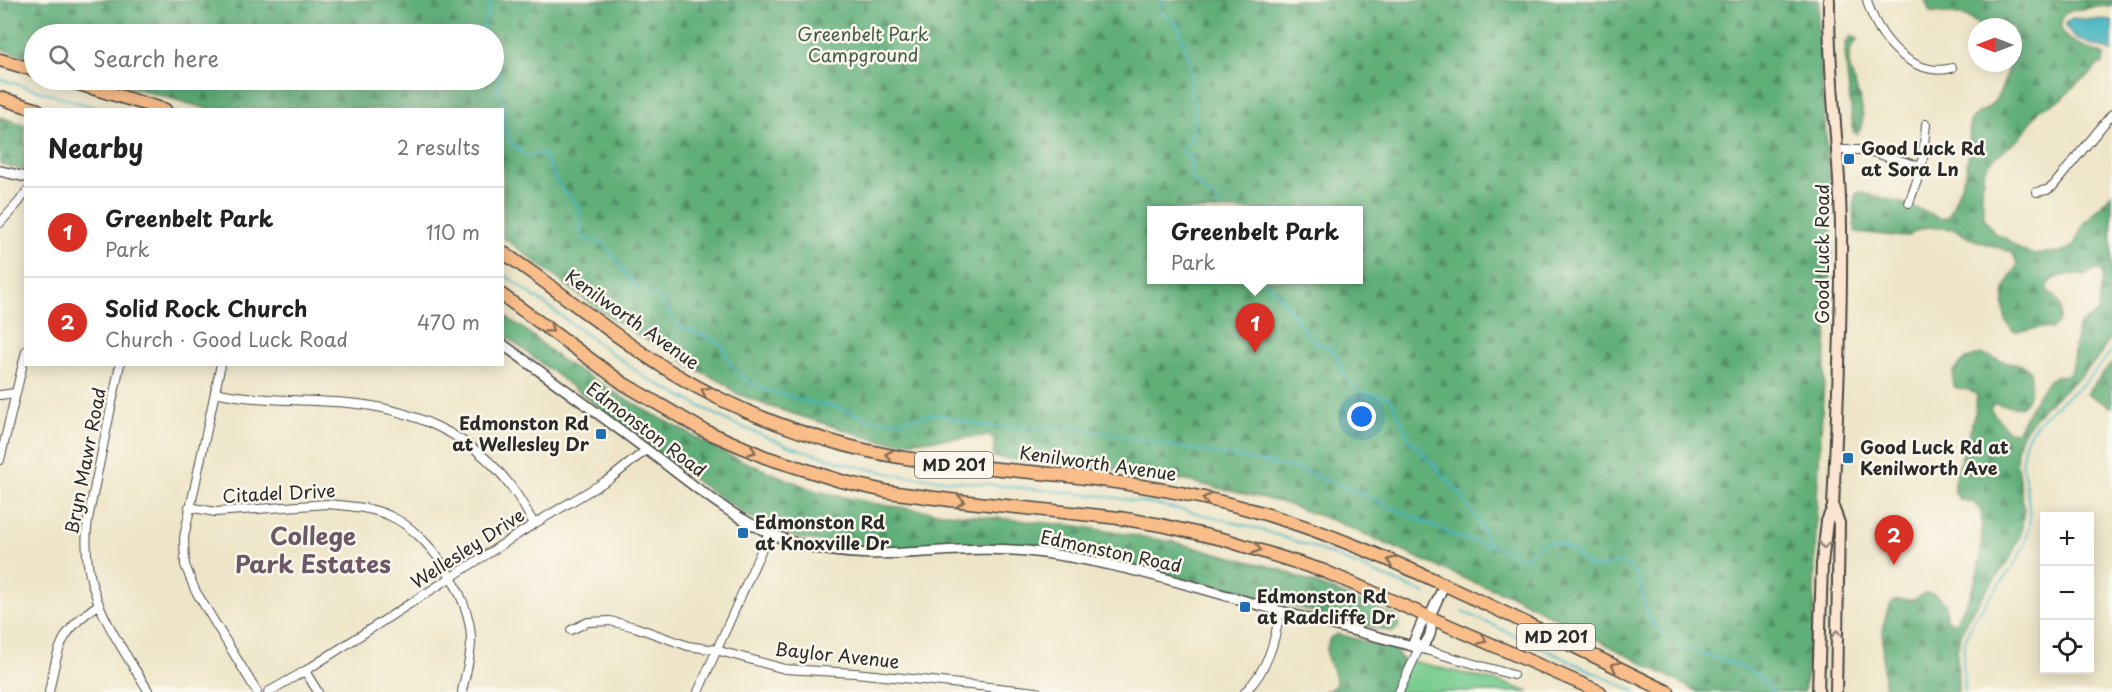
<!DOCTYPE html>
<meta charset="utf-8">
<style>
:root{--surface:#fff;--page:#f6f6f6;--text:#222;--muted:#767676;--line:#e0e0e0;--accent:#d93025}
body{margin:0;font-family:"Playpen Sans",sans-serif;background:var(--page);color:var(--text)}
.controls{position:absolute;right:18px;bottom:18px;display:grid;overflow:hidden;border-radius:0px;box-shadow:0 3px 15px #0003}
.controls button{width:54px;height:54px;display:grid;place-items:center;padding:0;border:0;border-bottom:2px solid var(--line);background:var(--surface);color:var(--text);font:30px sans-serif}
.compass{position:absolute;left:1968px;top:18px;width:54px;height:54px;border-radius:50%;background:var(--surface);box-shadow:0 3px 15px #0003;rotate:270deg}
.you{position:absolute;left:1362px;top:417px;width:21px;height:21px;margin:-15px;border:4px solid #fff;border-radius:50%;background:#1a73e8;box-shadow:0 0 0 9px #1a73e833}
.badge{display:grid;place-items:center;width:39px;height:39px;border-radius:50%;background:var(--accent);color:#fff;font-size:20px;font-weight:700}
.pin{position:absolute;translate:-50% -50px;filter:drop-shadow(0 2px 3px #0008)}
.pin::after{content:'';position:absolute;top:32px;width:21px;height:18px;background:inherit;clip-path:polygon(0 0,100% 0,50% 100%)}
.popup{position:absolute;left:1147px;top:206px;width:216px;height:78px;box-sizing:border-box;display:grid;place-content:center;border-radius:0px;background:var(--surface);filter:drop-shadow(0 2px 4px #0005);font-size:20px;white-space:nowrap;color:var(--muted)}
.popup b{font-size:22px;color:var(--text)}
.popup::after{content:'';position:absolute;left:50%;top:100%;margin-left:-12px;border:12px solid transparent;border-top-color:var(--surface)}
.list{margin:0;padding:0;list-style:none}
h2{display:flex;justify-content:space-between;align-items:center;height:78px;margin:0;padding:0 24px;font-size:26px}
h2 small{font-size:20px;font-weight:400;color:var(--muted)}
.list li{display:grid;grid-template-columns:39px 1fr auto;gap:18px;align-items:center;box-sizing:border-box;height:90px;padding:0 24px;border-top:2px solid var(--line)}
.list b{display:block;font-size:22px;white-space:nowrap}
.list p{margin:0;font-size:20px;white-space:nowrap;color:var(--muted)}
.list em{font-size:20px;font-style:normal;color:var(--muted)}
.icon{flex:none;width:33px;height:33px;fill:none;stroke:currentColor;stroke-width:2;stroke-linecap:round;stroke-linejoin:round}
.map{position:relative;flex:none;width:2112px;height:692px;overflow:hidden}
.search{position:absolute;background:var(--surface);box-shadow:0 3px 15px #0003;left:24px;top:24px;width:480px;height:66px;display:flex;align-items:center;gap:15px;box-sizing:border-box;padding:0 21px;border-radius:33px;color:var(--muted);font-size:22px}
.panel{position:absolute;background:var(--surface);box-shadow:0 3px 15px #0003;left:24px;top:108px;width:480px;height:258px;border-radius:0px}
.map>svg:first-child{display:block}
</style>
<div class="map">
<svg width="2112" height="692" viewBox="0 0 2112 692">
<defs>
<pattern id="forest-firs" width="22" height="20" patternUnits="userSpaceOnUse" patternTransform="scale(1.5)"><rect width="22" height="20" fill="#60af79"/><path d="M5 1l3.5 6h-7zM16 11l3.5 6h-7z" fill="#4f8f63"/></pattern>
</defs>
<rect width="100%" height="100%" fill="#fbf7ec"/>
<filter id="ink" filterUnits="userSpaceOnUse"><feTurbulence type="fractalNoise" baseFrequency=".0167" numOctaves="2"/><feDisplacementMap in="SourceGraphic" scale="12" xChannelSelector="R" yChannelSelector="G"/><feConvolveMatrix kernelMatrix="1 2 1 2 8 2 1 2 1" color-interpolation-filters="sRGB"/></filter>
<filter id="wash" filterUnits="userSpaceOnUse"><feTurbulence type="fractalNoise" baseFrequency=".008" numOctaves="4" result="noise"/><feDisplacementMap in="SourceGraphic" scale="24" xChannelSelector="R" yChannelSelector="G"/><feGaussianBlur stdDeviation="1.35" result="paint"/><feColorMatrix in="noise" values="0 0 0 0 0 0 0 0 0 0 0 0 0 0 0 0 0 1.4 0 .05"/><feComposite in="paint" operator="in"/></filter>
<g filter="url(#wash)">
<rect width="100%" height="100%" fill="#eee5c8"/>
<path fill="#76cb8e" stroke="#507b5c" stroke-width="1.5" d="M1379 653 1502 683 1530 692H1361Z"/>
<g fill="url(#forest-firs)" stroke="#466d52" stroke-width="1.5" fill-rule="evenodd">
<path d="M0 0H1819L1818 26 1831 205 1832 251 1817 496 1813 628 1804 692H1698L1515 597 1470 581 1337 522 1280 502 1173 478 1103 468 993 457 995 439 989 436 898 442 880 441 768 406 736 393 724 383 690 366 669 350 642 338 599 310 503 237 502 110 208 109 106 80H494V34H34V59L0 49ZM1358 210V280H1152V210Z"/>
<path d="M1925 0H2112V5L2074 10 2064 14C2050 41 2087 46 2104 55L2103 63 2098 65 2089 76 2077 83 2063 99 2040 109 2019 139 1989 162 1983 173 1982 196 1984 218 1995 234 2005 238 2021 250 2031 254 2061 252 2073 247 2084 224 2112 194 2110 338 2100 355 2081 376 2043 408 2021 435 2017 448 2016 461 2024 509 2021 533 2011 557 1971 612 1964 626 1957 649 1958 692H1885C1883 673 1878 615 1893 602 1899 597 1908 602 1915 599 1918 598 1920 595 1923 594 1932 590 1941 598 1946 605V620L1953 623 1956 621C1980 582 1984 556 1981 510L1973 502 1959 499 1954 491V482L1975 413 1977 395C1971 387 1961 392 1953 386V372L1964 360 1982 354 2008 363 2023 365 2029 369C2033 379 2031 406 2017 407 2009 408 2002 403 1993 404L1990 409 2008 431 2017 432 2037 396 2049 380 2056 376 2067 375 2071 371 2078 328 2082 323 2098 312 2103 277 2102 271 2095 269 2085 276C2072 273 2051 274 2046 289 2048 291 2051 293 2054 295 2063 304 2064 324 2051 329 2039 325 2027 332 2013 331 2001 321 2002 295 2008 281 2013 267 2023 272 2012 252L1969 238 1955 229 1928 227 1918 230 1908 236 1903 237 1856 232C1853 222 1851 200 1858 192L1903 203 1942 219 1949 216 1966 172 1969 150 1970 120C1974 113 1983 112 1989 107 2001 97 2006 78 2009 63H2013V27H1981C1968 13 1949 14 1930 12Z"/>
<path d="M1851 35 1858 39C1855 43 1851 46 1850 51 1843 76 1874 106 1858 134L1854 133 1853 129 1845 54 1846 43Z"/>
<path d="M0 117 25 125V170L0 164Z"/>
<path d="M502 314 527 331 561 360 622 397 728 455 816 491 877 504 927 511 1077 526 1174 542 1279 569 1397 616 1399 626 1394 631H1388L1117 562 1065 550 1024 545 971 543 880 549 801 539 776 531 756 521 700 484 503 334Z"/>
<path d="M2112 363V407L2086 394Z"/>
<path d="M1338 634 1393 649C1409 660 1400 677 1394 692H1322L1330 690 1336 684C1337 666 1320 664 1330 638Z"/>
</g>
<path fill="#46b5c1" stroke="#387076" stroke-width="1.5" d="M2072 18 2112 21V51C2098 47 2065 39 2066 22Z"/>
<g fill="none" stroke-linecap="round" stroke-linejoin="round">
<g stroke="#46b5c1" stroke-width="2">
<path d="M1162 0 1160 6 1161 12 1178 25 1191 65 1190 87 1194 108V121L1191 139 1181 148 1185 155 1192 158C1184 183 1205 188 1220 204L1221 210"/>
<path d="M481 34 489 8V0"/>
<path d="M494 65 499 75 498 90 504 106V129L509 140 518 150 526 156 533 157 537 153 543 154 558 184 580 209V228L584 238 606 245 632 282 662 300 675 323 685 329 713 339 720 343 726 351 728 361 737 372 747 381 763 389 804 401 840 408 867 419 886 421 907 420 931 414 942 415 974 424 990 427 1078 428 1295 468 1360 493 1455 536C1471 542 1488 544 1504 549 1510 551 1519 559 1525 557 1537 554 1532 539 1555 543 1576 547 1580 564 1592 567 1605 571 1615 558 1627 566 1645 578 1640 602 1650 619 1657 629 1667 638 1677 644 1709 662 1752 658 1772 692"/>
<path d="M0 79 103 110"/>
<path d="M502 273 646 378 732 423 789 446 852 465 896 475 1103 496 1154 504 1209 516 1258 529 1310 546 1426 594"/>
<path d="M1263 280C1268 286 1274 290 1280 296 1291 309 1298 326 1311 338 1318 345 1329 346 1334 352 1342 361 1342 375 1352 385 1362 395 1378 393 1391 399L1410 440 1459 492 1481 526 1490 546"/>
<path d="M1462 611 1636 692"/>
<path d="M1965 692C1964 674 1961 655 1966 638 1979 598 2020 573 2028 532 2035 500 2014 465 2027 438 2040 414 2066 399 2086 381 2095 372 2104 361 2112 350"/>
</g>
</g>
</g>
<g filter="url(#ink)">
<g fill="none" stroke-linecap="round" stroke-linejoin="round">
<g stroke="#484743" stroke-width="10">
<g id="minor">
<path d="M1867 0C1876 36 1912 79 1952 68"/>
<path d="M1837 150H1865L1922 167"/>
<path d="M2037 192 2047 190 2053 186 2112 114"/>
<path d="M1909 203 1922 167 1926 124"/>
<path d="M0 223 19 202 26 192"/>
<path d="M120 364 88 519C78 590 114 634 149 692"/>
<path d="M221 364 184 537 185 565 195 590 257 692"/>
<path d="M215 392C259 402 303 399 348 403 409 408 472 434 510 485 519 497 527 511 534 524"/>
<path d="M0 395 15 393"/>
<path d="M0 460 26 351"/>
<path d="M189 507 215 512 327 504C348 506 371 507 390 516 429 533 470 595 471 638 472 656 465 674 462 692"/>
<path d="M571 630 588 622 610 621 635 627 688 646 716 650 785 669 855 673 1037 692"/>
<path d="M305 671 318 692"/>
<path d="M49 692C58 649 59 631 98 605"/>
<path d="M268 692 305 671 534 524 611 478 646 450"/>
<path d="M698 692 769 533"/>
<path d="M1245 692C1268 669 1275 642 1280 611"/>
<path d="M1399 692 1419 648 1513 675"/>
</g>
</g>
<g stroke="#484743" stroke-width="12">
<g id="tertiary">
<path d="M0 171 26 177"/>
<path d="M502 344C555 382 607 420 659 459 701 492 747 529 799 544 877 566 949 543 1027 551 1115 560 1200 589 1284 612 1329 625 1374 635 1419 648"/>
<path d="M1419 648 1414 641 1423 620 1430 616 1444 585"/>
<path d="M1419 648C1431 640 1433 630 1430 616"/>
</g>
</g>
<g stroke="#484743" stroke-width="14">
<g id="secondary">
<path d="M1833 507 1839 523 1836 692"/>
<path d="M1818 692 1822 564 1827 521 1833 507C1837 414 1842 321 1841 228 1840 152 1828 77 1829 0"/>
</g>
</g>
<g stroke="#484743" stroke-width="15">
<g id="primary">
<path d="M0 60 34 70"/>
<path d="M66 80 165 110"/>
<path d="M0 98 38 110"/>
<path d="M502 252C560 290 613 337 673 373 727 406 787 430 848 446 908 462 969 466 1031 472 1106 479 1182 490 1255 511 1325 531 1391 560 1456 590 1527 623 1598 658 1668 692"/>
<path d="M502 295 624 384 703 430 765 457 841 481 889 492 950 500 1119 518 1161 525 1226 540 1324 571 1600 692"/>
</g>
</g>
<use href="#minor" stroke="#fff" stroke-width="8"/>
<use href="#tertiary" stroke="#fff" stroke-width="9"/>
<use href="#secondary" stroke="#fce5d0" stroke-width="10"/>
<use href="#primary" stroke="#f8bd89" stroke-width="12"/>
</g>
<defs><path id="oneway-chevron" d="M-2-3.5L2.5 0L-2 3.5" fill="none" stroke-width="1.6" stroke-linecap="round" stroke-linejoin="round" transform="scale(1.5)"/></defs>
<g stroke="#876d55">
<use href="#oneway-chevron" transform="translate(550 329) rotate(37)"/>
<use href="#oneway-chevron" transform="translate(705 391) rotate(-153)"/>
<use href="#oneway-chevron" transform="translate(752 451) rotate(23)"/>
<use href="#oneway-chevron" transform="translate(889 455) rotate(-169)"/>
<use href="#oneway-chevron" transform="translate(1206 499) rotate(-167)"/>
<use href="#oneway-chevron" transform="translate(961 501) rotate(5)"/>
<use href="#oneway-chevron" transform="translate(1257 549) rotate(16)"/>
<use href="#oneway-chevron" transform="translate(1391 561) rotate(-156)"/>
<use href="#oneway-chevron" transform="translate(1483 640) rotate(24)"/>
<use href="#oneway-chevron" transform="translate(1615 666) rotate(-154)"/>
</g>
<g stroke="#94887e">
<use href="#oneway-chevron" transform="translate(1824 545) rotate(96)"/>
<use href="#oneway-chevron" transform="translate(1837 634) rotate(-91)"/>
</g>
</g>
<g fill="#1f6fb2" stroke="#fbf7ec" stroke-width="2">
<rect x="1843" y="153" width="12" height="12" rx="3"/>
<rect x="595" y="428" width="12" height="12" rx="3"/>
<rect x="1842" y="452" width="12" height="12" rx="3"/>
<rect x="737" y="527" width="12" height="12" rx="3"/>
<rect x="1239" y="601" width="12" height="12" rx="3"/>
</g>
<g text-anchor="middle" stroke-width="5" stroke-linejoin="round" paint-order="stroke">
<g fill="#fbf7ec" stroke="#696865" stroke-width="1.5">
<rect x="915" y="452" width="78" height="26" rx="4.5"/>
<rect x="1517" y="624" width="78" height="26" rx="4.5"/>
</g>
<g font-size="16" font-weight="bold" fill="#2b2b2b">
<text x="954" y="471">MD 201</text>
<text x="1556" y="643">MD 201</text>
</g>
<g font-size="18" fill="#425b49" stroke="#fbf7ec">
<text x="863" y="41">Greenbelt Park<tspan x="863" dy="21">Campground</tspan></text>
</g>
<g font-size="18" font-weight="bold" fill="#2b2b2b" stroke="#fbf7ec" text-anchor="start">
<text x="1861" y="155">Good Luck Rd<tspan x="1861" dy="21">at Sora Ln</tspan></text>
<text x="589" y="430" text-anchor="end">Edmonston Rd<tspan x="589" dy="21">at Wellesley Dr</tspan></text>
<text x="1860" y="454">Good Luck Rd at<tspan x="1860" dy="21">Kenilworth Ave</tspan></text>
<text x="755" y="529">Edmonston Rd<tspan x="755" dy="21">at Knoxville Dr</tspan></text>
<text x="1257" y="603">Edmonston Rd<tspan x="1257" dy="21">at Radcliffe Dr</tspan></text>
</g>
<g font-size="18" fill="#2b2b2b" stroke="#fbf7ec">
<text transform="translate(1823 254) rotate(-90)" y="6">Good Luck Road</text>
<text transform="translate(632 320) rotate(35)" y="6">Kenilworth Avenue</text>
<text transform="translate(646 430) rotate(37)" y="6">Edmonston Road</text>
<text transform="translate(86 461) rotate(-79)" y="6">Bryn Mawr Road</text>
<text transform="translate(1098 464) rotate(8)" y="6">Kenilworth Avenue</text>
<text transform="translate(279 494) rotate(-3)" y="6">Citadel Drive</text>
<text transform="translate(468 549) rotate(-33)" y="6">Wellesley Drive</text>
<text transform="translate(1111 552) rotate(12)" y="6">Edmonston Road</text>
<text transform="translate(837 656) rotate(6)" y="6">Baylor Avenue</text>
</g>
<g font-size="24" font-weight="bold" fill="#6c5867" stroke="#fbf7ec">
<text x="313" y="545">College<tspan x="313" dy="28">Park Estates</tspan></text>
</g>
</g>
</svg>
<div class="controls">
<button>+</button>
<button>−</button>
<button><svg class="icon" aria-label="locate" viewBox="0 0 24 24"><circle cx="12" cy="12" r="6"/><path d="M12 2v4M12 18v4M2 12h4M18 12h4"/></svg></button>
</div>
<svg class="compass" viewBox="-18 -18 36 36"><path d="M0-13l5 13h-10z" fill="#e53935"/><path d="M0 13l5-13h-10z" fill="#767676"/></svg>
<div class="you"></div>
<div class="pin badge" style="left:1255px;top:353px">1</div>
<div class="popup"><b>Greenbelt Park</b>Park</div>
<div class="pin badge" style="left:1894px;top:565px">2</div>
<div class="search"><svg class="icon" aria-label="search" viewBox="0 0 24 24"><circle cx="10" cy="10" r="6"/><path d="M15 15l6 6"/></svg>Search here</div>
<section class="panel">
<h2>Nearby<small>2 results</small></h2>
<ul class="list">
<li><span class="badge">1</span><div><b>Greenbelt Park</b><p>Park</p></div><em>110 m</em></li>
<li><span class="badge">2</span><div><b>Solid Rock Church</b><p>Church · Good Luck Road</p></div><em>470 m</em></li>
</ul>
</section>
</div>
